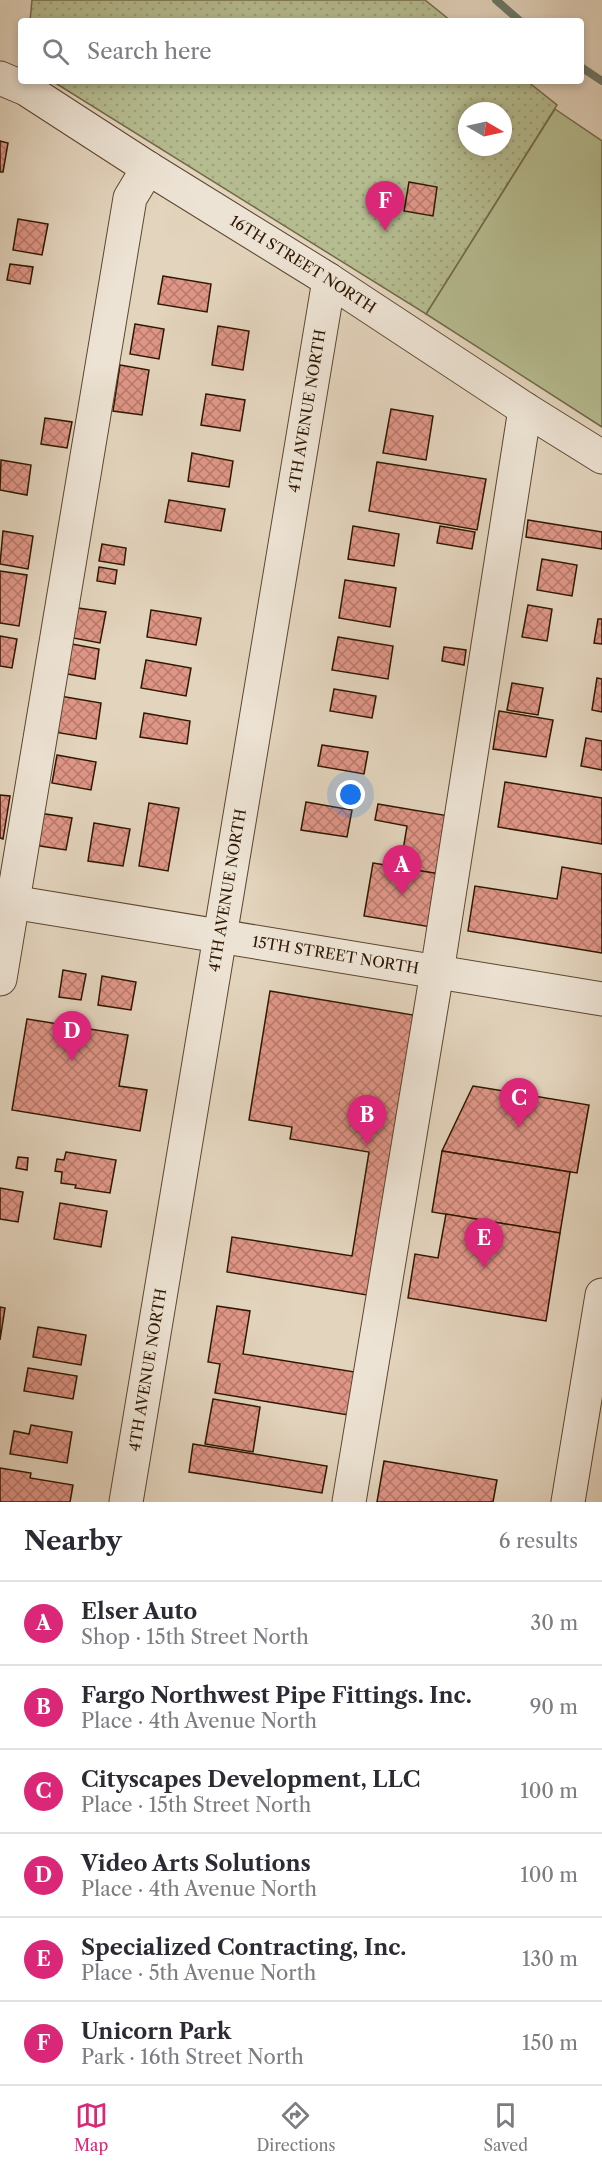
<!DOCTYPE html>
<meta charset="utf-8">
<style>
:root{--surface:#fff;--page:#f2f2f3;--text:#2b2b33;--muted:#7c7c81;--line:#e1e1e2;--accent:#db2777}
body{margin:0;font-family:"Libre Caslon Text",serif;background:var(--page);color:var(--text)}
.compass{position:absolute;left:458px;top:102px;width:54px;height:54px;border-radius:50%;background:var(--surface);box-shadow:0 3px 9px #0003;rotate:99deg}
.you{position:absolute;left:351px;top:795px;width:21px;height:21px;margin:-15px;border:4px solid #fff;border-radius:50%;background:#1a73e8;box-shadow:0 0 0 9px #1a73e833}
.badge{display:grid;place-items:center;width:39px;height:39px;border-radius:50%;background:var(--accent);color:#fff;font-size:20px;font-weight:700}
.pin{position:absolute;translate:-50% -50px;filter:drop-shadow(0 2px 3px #0008)}
.pin::after{content:'';position:absolute;top:32px;width:21px;height:18px;background:inherit;clip-path:polygon(0 0,100% 0,50% 100%)}
.list{margin:0;padding:0;list-style:none}
h2{display:flex;justify-content:space-between;align-items:center;height:78px;margin:0;padding:0 24px;font-size:26px}
h2 small{font-size:20px;font-weight:400;color:var(--muted)}
.list li{display:grid;grid-template-columns:39px 1fr auto;gap:18px;align-items:center;box-sizing:border-box;height:84px;padding:0 24px;border-top:2px solid var(--line)}
.list b{display:block;font-size:22px;white-space:nowrap}
.list p{margin:0;font-size:20px;white-space:nowrap;color:var(--muted)}
.list em{font-size:20px;font-style:normal;color:var(--muted)}
.icon{flex:none;width:33px;height:33px;fill:none;stroke:currentColor;stroke-width:2;stroke-linecap:round;stroke-linejoin:round}
.map{position:relative;flex:none;width:602px;height:1502px;overflow:hidden}
.search{position:absolute;background:var(--surface);box-shadow:0 3px 9px #0003;left:18px;right:18px;top:18px;height:66px;display:flex;align-items:center;gap:15px;box-sizing:border-box;padding:0 21px;border-radius:6px;color:var(--muted);font-size:22px}
.sheet{height:582px;background:var(--surface)}
nav{display:flex;justify-content:space-around;align-items:center;box-sizing:border-box;height:84px;border-top:2px solid var(--line);background:var(--surface);font-size:16px;color:var(--muted)}
nav a{display:grid;justify-items:center;gap:3px}
nav .on{color:var(--accent)}
.map>svg:first-child{display:block}
</style>
<div class="map">
<svg width="602" height="1502" viewBox="0 0 602 1502">
<defs>
<pattern id="park-dots" width="8" height="8" patternUnits="userSpaceOnUse" patternTransform="scale(1.5)"><rect width="8" height="8" fill="#b5bc90"/><path d="M2 2h.1M6 6h.1" fill="none" stroke="#9ca17a" stroke-width="1.8" stroke-linecap="round"/></pattern>
<pattern id="building-cross-hatch" width="8" height="8" patternUnits="userSpaceOnUse" patternTransform="scale(1.5)"><rect width="8" height="8" fill="#e09687"/><path d="M0 0l8 8M0 8l8-8" fill="none" stroke="#b6796c"/></pattern>
</defs>
<rect width="100%" height="100%" fill="#e3d4bd"/>
<filter id="stains"><feTurbulence type="fractalNoise" baseFrequency=".00333" numOctaves="4"/><feColorMatrix values="0 0 0 0 .2 0 0 0 0 .09 0 0 0 0 .02 0 0 0 .5 -.17"/></filter>
<radialGradient id="worn" r=".72"><stop offset=".6" stop-color="#630" stop-opacity="0"/><stop offset="1" stop-color="#630" stop-opacity=".3"/></radialGradient>
<path fill="#b5bc90" stroke="#726a48" stroke-width="1.5" d="M555 109 602 141V427L426 314Z"/>
<g fill="url(#park-dots)" stroke="#726a48" stroke-width="1.5" fill-rule="evenodd">
<path d="M32 0H425L451 21H30Z"/>
<path d="M52 81H527L557 105 426 314ZM467 111H503V147H467Z"/>
</g>
<g fill="none" stroke-linecap="round" stroke-linejoin="round">
<g stroke="#6c7869" stroke-width="8">
<path d="M496 0 520 21"/>
<path d="M581 67 602 81"/>
</g>
</g>
<g fill="url(#building-cross-hatch)" stroke="#2e1700" stroke-width="1.5">
<path d="M0 141 8 143 3 172H0Z"/>
<path d="M409 182 437 187 433 216 404 211Z"/>
<path d="M18 219 48 224 42 255 13 250Z"/>
<path d="M10 264 33 267 30 284 7 280Z"/>
<path d="M163 276 211 284 207 312 158 304Z"/>
<path d="M135 324 164 329 159 359 130 354Z"/>
<path d="M218 326 249 331 243 370 212 365Z"/>
<path d="M120 365 149 370 142 415 113 411Z"/>
<path d="M206 394 245 400 240 431 201 425Z"/>
<path d="M391 409 433 416 426 460 383 453Z"/>
<path d="M45 418 72 422 67 448 41 444Z"/>
<path d="M192 453 233 461 229 487 188 481Z"/>
<path d="M1 460 31 465 27 495 0 490Z"/>
<path d="M377 462 486 479 477 530 369 511Z"/>
<path d="M169 500 225 509 221 531 165 522Z"/>
<path d="M528 520 602 532V549L526 537Z"/>
<path d="M353 526 399 534 394 566 348 559Z"/>
<path d="M440 526 475 532 472 549 437 543Z"/>
<path d="M3 531 33 536 28 569 0 564Z"/>
<path d="M102 544 126 548 124 565 99 561Z"/>
<path d="M542 559 577 565 572 596 537 590Z"/>
<path d="M99 567 117 570 115 584 97 581Z"/>
<path d="M0 571 27 575 19 626 0 623Z"/>
<path d="M345 580 396 588 390 627 339 618Z"/>
<path d="M528 605 552 609 547 641 522 637Z"/>
<path d="M78 608 106 612 100 643 73 638Z"/>
<path d="M151 610 201 618 196 645 147 637Z"/>
<path d="M598 619H602V644L594 643Z"/>
<path d="M0 636 17 639 12 668 0 666Z"/>
<path d="M338 637 393 646 388 679 332 670Z"/>
<path d="M72 644 99 649 95 679 67 674Z"/>
<path d="M444 647 466 650 464 665 442 661Z"/>
<path d="M146 660 191 668 186 696 141 688Z"/>
<path d="M597 678 602 679V712L592 710Z"/>
<path d="M512 683 543 688 538 715 507 710Z"/>
<path d="M334 689 376 696 372 718 330 711Z"/>
<path d="M60 696 101 703 96 739 54 732Z"/>
<path d="M499 711 553 720 546 757 493 749Z"/>
<path d="M144 713 190 721 187 744 140 737Z"/>
<path d="M586 738 602 741V770L581 766Z"/>
<path d="M322 745 368 752 364 774 318 766Z"/>
<path d="M57 755 96 762 91 790 52 783Z"/>
<path d="M505 782 602 798V844L498 827Z"/>
<path d="M0 795 10 796 3 839 0 838Z"/>
<path d="M306 802 352 810 347 837 301 830Z"/>
<path d="M149 803 179 808 168 871 139 866Z"/>
<path d="M378 804 449 816 440 874 400 868 407 826 375 820Z"/>
<path d="M39 813 72 818 66 850 34 845Z"/>
<path d="M94 823 130 829 123 866 88 861Z"/>
<path d="M373 863 440 874 431 927 364 916Z"/>
<path d="M562 867 602 874V953L468 931 475 886 557 899Z"/>
<path d="M63 970 86 974 81 1000 59 997Z"/>
<path d="M102 976 136 982 131 1010 98 1005Z"/>
<path d="M270 991 425 1017 379 1297 227 1272 232 1237 352 1256 369 1152 290 1139 292 1127 249 1120Z"/>
<path d="M27 1019 128 1035 119 1086 147 1090 140 1131 12 1110Z"/>
<path d="M473 1086 589 1105 577 1173 442 1151Z"/>
<path d="M442 1151 570 1172 560 1233 432 1212Z"/>
<path d="M66 1152 116 1160 110 1193 75 1188 76 1185 61 1183 62 1172 55 1171 57 1159 64 1160Z"/>
<path d="M18 1157 28 1158 27 1170 16 1168Z"/>
<path d="M0 1188 23 1192 18 1222 0 1219Z"/>
<path d="M60 1203 107 1211 101 1247 54 1239Z"/>
<path d="M446 1214 560 1233 546 1321 408 1298 415 1254 438 1258Z"/>
<path d="M217 1306 250 1311 243 1354 355 1372 348 1415 215 1393 220 1364 208 1362Z"/>
<path d="M0 1307 5 1308 0 1340Z"/>
<path d="M38 1327 86 1335 81 1365 33 1357Z"/>
<path d="M28 1368 77 1376 73 1399 24 1391Z"/>
<path d="M213 1399 260 1407 253 1452 205 1444Z"/>
<path d="M31 1425 72 1432 67 1463 10 1454 14 1431 29 1434Z"/>
<path d="M193 1444 327 1466 322 1493 189 1472Z"/>
<path d="M384 1461 497 1480 493 1502H377Z"/>
<path d="M0 1468 31 1473 30 1478 73 1485 70 1502H0Z"/>
</g>
<g fill="none" stroke-linecap="round" stroke-linejoin="round">
<g stroke="#5b462f" stroke-width="35">
<g id="minor">
<path id="s1" d="M0 78 26 89 148 168 329 280 525 409 602 457"/>
<path id="s2" d="M0 900 602 999"/>
<path d="M0 979 130 198 148 168"/>
<path id="s3" d="M126 1502 329 280"/>
<path d="M349 1502 437 972 525 409"/>
<path d="M568 1502 602 1295"/>
</g>
</g>
<use href="#minor" stroke="#ede3d4" stroke-width="33"/>
</g>
<g text-anchor="middle" stroke-width="5" stroke-linejoin="round" paint-order="stroke">
<g font-size="15" fill="#2e1700" stroke="#ede3d4">
<text dy="5" stroke="none"><textPath href="#s1" startOffset="356">16TH STREET NORTH</textPath></text>
<text dy="5" stroke="none"><textPath href="#s3" startOffset="1106">4TH AVENUE NORTH</textPath></text>
<text dy="5" stroke="none"><textPath href="#s3" startOffset="620">4TH AVENUE NORTH</textPath></text>
<text dy="5" stroke="none"><textPath href="#s2" startOffset="340">15TH STREET NORTH</textPath></text>
<text dy="5" stroke="none"><textPath href="#s3" startOffset="134">4TH AVENUE NORTH</textPath></text>
</g>
</g>
<rect width="100%" height="100%" filter="url(#stains)"/>
<rect width="100%" height="100%" fill="url(#worn)"/>
</svg>
<svg class="compass" viewBox="-18 -18 36 36"><path d="M0-13l5 13h-10z" fill="#e53935"/><path d="M0 13l5-13h-10z" fill="#7c7c81"/></svg>
<div class="you"></div>
<div class="pin badge" style="left:402px;top:895px">A</div>
<div class="pin badge" style="left:367px;top:1145px">B</div>
<div class="pin badge" style="left:519px;top:1128px">C</div>
<div class="pin badge" style="left:72px;top:1061px">D</div>
<div class="pin badge" style="left:484px;top:1268px">E</div>
<div class="pin badge" style="left:385px;top:231px">F</div>
<div class="search"><svg class="icon" aria-label="search" viewBox="0 0 24 24"><circle cx="10" cy="10" r="6"/><path d="M15 15l6 6"/></svg>Search here</div>
</div>
<section class="sheet">
<h2>Nearby<small>6 results</small></h2>
<ul class="list">
<li><span class="badge">A</span><div><b>Elser Auto</b><p>Shop · 15th Street North</p></div><em>30 m</em></li>
<li><span class="badge">B</span><div><b>Fargo Northwest Pipe Fittings. Inc.</b><p>Place · 4th Avenue North</p></div><em>90 m</em></li>
<li><span class="badge">C</span><div><b>Cityscapes Development, LLC</b><p>Place · 15th Street North</p></div><em>100 m</em></li>
<li><span class="badge">D</span><div><b>Video Arts Solutions</b><p>Place · 4th Avenue North</p></div><em>100 m</em></li>
<li><span class="badge">E</span><div><b>Specialized Contracting, Inc.</b><p>Place · 5th Avenue North</p></div><em>130 m</em></li>
<li><span class="badge">F</span><div><b>Unicorn Park</b><p>Park · 16th Street North</p></div><em>150 m</em></li>
</ul>
</section>
<nav>
<a class="on"><svg class="icon" aria-label="map" viewBox="0 0 24 24"><path d="M3 6l6-2 6 2 6-2v14l-6 2-6-2-6 2zM9 4v14M15 6v14"/></svg>Map</a>
<a><svg class="icon" aria-label="directions" viewBox="0 0 24 24"><path d="M12 3l9 9-9 9-9-9zM9 14v-3h6M13 9l2 2-2 2"/></svg>Directions</a>
<a><svg class="icon" aria-label="saved" viewBox="0 0 24 24"><path d="M7 4h10v16l-5-4-5 4z"/></svg>Saved</a>
</nav>
